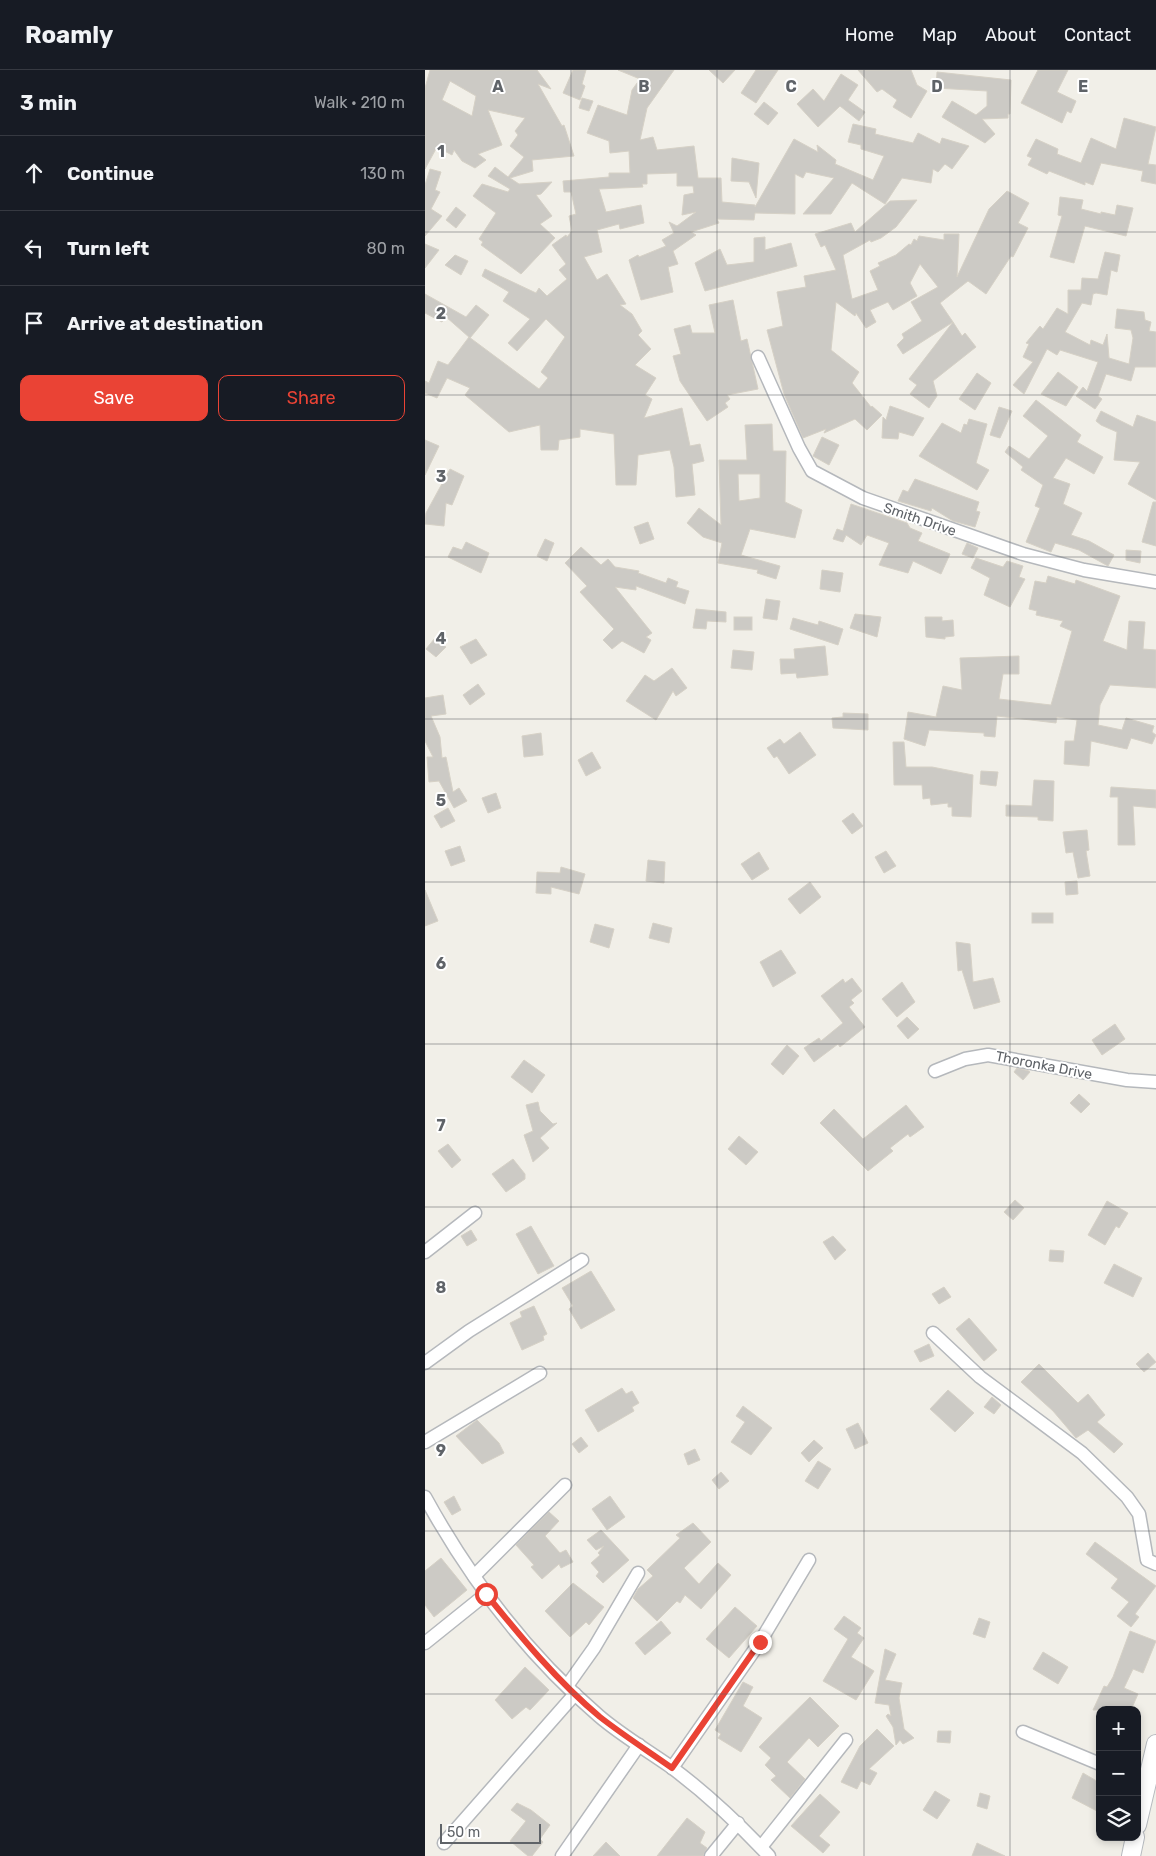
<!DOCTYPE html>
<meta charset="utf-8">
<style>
:root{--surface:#171b24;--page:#20242c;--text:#f1f3f6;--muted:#9ea1a6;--line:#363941;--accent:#ea4335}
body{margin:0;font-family:Rubik,sans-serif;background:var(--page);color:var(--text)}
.controls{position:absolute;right:15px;bottom:15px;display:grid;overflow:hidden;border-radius:10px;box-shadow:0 2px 8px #0003}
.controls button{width:45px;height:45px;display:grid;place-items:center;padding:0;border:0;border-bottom:1px solid var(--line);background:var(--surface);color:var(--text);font:25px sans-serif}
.scale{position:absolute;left:15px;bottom:12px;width:101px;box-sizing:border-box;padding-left:5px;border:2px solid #5f6368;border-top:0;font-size:14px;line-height:18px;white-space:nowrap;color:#5f6368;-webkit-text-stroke:4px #fff;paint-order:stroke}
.stop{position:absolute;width:15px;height:15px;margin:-11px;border:4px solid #ea4335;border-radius:50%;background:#fff}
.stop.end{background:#ea4335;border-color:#fff;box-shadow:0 1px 5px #0008}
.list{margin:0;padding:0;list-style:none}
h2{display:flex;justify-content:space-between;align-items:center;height:65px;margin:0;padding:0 20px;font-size:21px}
h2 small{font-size:16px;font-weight:400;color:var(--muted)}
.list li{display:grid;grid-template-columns:32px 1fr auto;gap:15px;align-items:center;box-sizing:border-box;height:75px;padding:0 20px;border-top:1px solid var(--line)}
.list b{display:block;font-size:19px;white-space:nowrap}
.list em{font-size:16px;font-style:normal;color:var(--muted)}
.actions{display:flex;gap:10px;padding:15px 20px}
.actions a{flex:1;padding:11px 0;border:1px solid var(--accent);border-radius:10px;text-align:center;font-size:18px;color:var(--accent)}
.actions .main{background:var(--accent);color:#fff}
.icon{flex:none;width:28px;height:28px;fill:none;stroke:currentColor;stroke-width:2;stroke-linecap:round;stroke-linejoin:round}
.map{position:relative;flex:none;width:731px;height:1786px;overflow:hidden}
header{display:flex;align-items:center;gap:30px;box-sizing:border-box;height:70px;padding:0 25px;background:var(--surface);border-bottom:1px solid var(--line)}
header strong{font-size:24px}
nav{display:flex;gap:28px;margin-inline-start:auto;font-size:18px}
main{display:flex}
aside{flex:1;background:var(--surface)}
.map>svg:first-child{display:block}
</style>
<header>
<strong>Roamly</strong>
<nav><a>Home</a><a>Map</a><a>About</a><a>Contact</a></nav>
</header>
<main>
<aside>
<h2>3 min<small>Walk · 210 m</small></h2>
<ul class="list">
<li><svg class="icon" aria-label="ahead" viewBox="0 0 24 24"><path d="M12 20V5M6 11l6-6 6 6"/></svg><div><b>Continue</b></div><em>130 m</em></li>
<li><svg class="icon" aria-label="left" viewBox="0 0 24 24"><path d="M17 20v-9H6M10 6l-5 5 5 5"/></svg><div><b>Turn left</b></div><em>80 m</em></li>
<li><svg class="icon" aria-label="arrive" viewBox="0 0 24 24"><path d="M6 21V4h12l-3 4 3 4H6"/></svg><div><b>Arrive at destination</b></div></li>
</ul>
<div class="actions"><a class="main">Save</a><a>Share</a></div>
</aside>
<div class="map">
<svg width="731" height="1786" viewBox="0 0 731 1786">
<rect width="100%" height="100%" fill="#f1efe8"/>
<g fill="#cccac5" stroke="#d6d1c6" fill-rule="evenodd">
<path d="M5 0H112L126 19 113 14 137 56 139 55 149 86 107 90 108 101 85 108 94 114 127 112 116 124 111 125 127 146 115 154 130 168 96 204 56 175 58 172 54 169 71 143 48 126 57 114 83 122 85 119 63 106 70 97 83 107 99 87 85 76 93 65 90 61 100 48 63 40 77 75 53 84 61 90 50 98 37 91 29 80 27 85 12 77 0 99V18ZM25 11 51 26 47 46 17 30Z"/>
<path d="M148 0H161L157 14 160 16 155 30 138 23Z"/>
<path d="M193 0H249L222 38 215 70 228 67 232 80 269 76 273 108H296L297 132 330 135V137L369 69 393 82 392 75 411 90 410 94 448 110 459 86 436 79V75L423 72 428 54 451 59 450 64 488 73 493 63 515 74 517 68 544 76 527 99 520 94 513 102 508 99 506 113 477 108 460 134 427 113 406 144H378L409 108 381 102 378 108 370 104V144L330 143 329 150 292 149 294 153 266 162 271 165 248 181 253 194 243 197 248 222 216 230 204 190 213 185 214 187 241 176 237 170 249 163 244 152 252 156 271 142 257 145 259 125 269 123 268 116H252V103L222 104V114H217L218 117 174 119 181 142 216 135 219 153 195 159 194 154 172 160 177 182 159 187 172 210 182 204 201 234 195 235 207 244 217 261 213 265 226 279 210 295 231 308 220 325 227 329 219 348 257 338 265 376 275 374 279 391 267 394 270 425 251 427 249 397 245 380 213 385 211 415H191L189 364 155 359V367L134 370 133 380H116L115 355 84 362 40 325 45 318 22 308 12 328 0 323V311L4 313 13 291 23 295 44 267 114 319 123 308 116 302 140 267 121 249 92 281 83 273 105 249 78 231 84 222 57 206 60 199 111 223 114 218 122 226 142 209 134 200 141 194 127 175 141 165 142 167 147 161 144 146 151 144 146 122H139L138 111 184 107V103H205L204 81 185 83 184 71 162 63 173 35 202 45 207 20 215 9Z"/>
<path d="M284 0H310L298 13Z"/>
<path d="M331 0H353L331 33 316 23Z"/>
<path d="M433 0H486L492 15 502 21 486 48 468 37 472 30 457 19 452 22Z"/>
<path d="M613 0H643L632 22 651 31 646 43 642 41 637 53 596 33Z"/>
<path d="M512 2 586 10 585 44H583V48L557 49 570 64 560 73 517 47 527 31 551 45 562 36V21L511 18Z"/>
<path d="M416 4 433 15 423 30 440 42 434 51 415 36 393 57 372 34 388 19 399 31Z"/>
<path d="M157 28 168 31 164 41 154 38Z"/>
<path d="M339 32 353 43 343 55 329 44Z"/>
<path d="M699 48 731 57 723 94 731 95V114L716 111 718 101 676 93 668 115 660 112V115L624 101 622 104 603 95 607 88 602 86 611 69 633 79 632 84 656 93 666 68 691 79Z"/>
<path d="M307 88 334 93 331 128 324 112 306 111Z"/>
<path d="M5 99 16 102 10 120 15 122 6 139 17 146 0 166V115Z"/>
<path d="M582 121 604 133 593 153 603 158 588 187 586 186 561 224 543 211 515 233 528 252 478 284 472 275 479 268 477 264 497 251 486 232 513 217 495 194 485 213 492 226 468 240 463 232 445 240 451 252 441 258 431 243 430 246 411 232 406 280 434 302 427 313 446 337 447 336 457 345 442 360 430 349 399 363 401 359 378 368 359 324 342 260 358 256 352 222 381 217 379 206 411 200 400 175 396 177 390 164 426 153 430 162 465 131 492 130 471 157 456 168 446 172 445 170 418 185 427 229 453 220 445 201 455 196 453 193 471 185 484 174 486 175 489 169 492 171 494 166 519 170V164H534L532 207 564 139Z"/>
<path d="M635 127 658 130 656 139 676 144V142L690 145 692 135 708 138 701 166 660 156 649 193 625 187 637 146 633 145Z"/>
<path d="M31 137 41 145 31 158 21 150Z"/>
<path d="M340 167V180L366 173 372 196 280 221 270 193 295 179 302 195 329 192V168Z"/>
<path d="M0 174 14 180 0 198Z"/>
<path d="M680 182 695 185 692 202 686 200 682 225 671 223 668 224 666 235 657 233 640 262 665 275 666 270 678 275 682 264 684 288 704 294 708 268 706 260 690 258 692 239 719 242 720 250 726 252 724 261 731 262V297H710L706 311 681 304 673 326 677 329 670 339 651 326 658 317 662 321 673 292 635 280 632 285 622 279 599 324 588 315 608 292 598 287 604 274 601 273 615 256 618 259 632 238 643 244V220H656L657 208 673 209Z"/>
<path d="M30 185 43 191 36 205 20 195Z"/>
<path d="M0 224 41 247 51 235 64 245 45 268 20 246 17 252 0 243Z"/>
<path d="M308 230 316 271 322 269 333 319 302 325 305 329 300 333 303 337 282 351 255 311 248 286 256 284 249 259 265 255 267 263H290L284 235Z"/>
<path d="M528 252 537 266 540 263 551 277 508 311 512 326 504 338 485 324 492 315 484 309Z"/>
<path d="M633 302 653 317 641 336 616 324Z"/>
<path d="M552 303 566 313 550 340 534 329Z"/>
<path d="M611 330 656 365 652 372 678 387 669 404 641 388 628 408 645 414 638 434 657 443 646 465 664 471 689 485 683 496 654 480 630 473 626 482 601 472 615 438 610 436 618 415 596 400 598 397 580 382 584 376 604 389 623 366 598 346Z"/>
<path d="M465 336 499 348 488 366 474 362 473 369 457 368 458 347 461 350Z"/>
<path d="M574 337 587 341 575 368 565 365Z"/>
<path d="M676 341 708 357 712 345 731 352V430L703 414 715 392 689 390 692 362 676 355 671 351Z"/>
<path d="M544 349 562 354 551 393 564 400 552 420 494 386 517 353 536 363 539 354 542 355Z"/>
<path d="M347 354 348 381H361L360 432 377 440 370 468 325 459 316 485 355 496 351 509 332 503 333 500 293 493 297 473 278 467 262 453 274 438 296 455 294 390H322L320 355ZM313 404H335V428L314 431Z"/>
<path d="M397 367 414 375 404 395 388 386Z"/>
<path d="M0 370 14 376 0 405Z"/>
<path d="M25 399 39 406 27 435 21 433 19 456 0 454 1 443Z"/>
<path d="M490 409 554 432 551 441 555 442 550 457 528 451 507 438 506 441 473 431 478 420 483 422Z"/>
<path d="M728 432H731V476L717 472Z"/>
<path d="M426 434 482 453 485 458 497 463 493 471 525 484 516 504 488 491 483 503 454 495 464 473 442 465 436 475 421 465 418 472 408 469 412 459 418 461Z"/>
<path d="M223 452 229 469 215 474 209 457Z"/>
<path d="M120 469 129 473 122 491 112 486Z"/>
<path d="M41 472 64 483 56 503 23 487 28 477 37 480Z"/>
<path d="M542 473 553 478 548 488 537 484Z"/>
<path d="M156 477 176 495 183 489 190 497 214 501 213 503 241 513 243 508 253 512 251 517 264 521 260 534 211 516V520L190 517 227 563 221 567 226 570 219 583 197 571 187 579 178 570 189 559 155 522 162 516 140 493Z"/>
<path d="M701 480 716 481 715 493 701 490Z"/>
<path d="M551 488 578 497 582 491 598 496 594 507 600 509 585 537 559 525 565 508 546 498Z"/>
<path d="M397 500 418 503 415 522 395 519Z"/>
<path d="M623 506 650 514 651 510 695 526 678 571 702 580 704 551 720 552 718 579 731 580V618L685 615 675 635 673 655 697 660 701 648 729 656 727 662 731 665 727 674 706 668 702 679 666 671 664 696 639 694 640 671H649L652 650 632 647 631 653 572 646 570 667 559 666V663L504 660 500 676 479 669 483 642 511 647 518 616 537 620 535 588 594 586V604H578L574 629 626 635 647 561 635 556 638 551 611 545 612 541 604 539 610 511 621 513Z"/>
<path d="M341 529 355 531 352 550 338 548Z"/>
<path d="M271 539 301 542V552L282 551 281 559 268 558Z"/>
<path d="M430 544 456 547 452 567 425 558Z"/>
<rect x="309" y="547" width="18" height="13"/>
<path d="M500 547H517V551L528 550 529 566 520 567V569L501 567Z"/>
<path d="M368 548 393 555 394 551 418 559 413 575 365 559Z"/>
<path d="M10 568 21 577 11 587 1 579Z"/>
<path d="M51 569 62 585 46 594 35 577Z"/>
<path d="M400 576 403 605 372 608 371 603 356 604 355 589H370L369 579Z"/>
<path d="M308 580 329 582 327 600 306 598Z"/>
<path d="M247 598 262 618 251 626 248 621 231 650 201 631 220 605 229 611Z"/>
<path d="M53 614 60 624 45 635 38 625Z"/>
<path d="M18 625 21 644 6 646 15 667 17 688 21 687 28 722 34 718 42 731 29 738 14 711 4 712 2 687H8L0 671V628Z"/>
<path d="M418 643 443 644V660L408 658 407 648 418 647Z"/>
<path d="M375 662 391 685 364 704 352 686 349 688 342 678 355 669 359 674Z"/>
<path d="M116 663 118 685 99 687 97 666Z"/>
<path d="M468 672H479L481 697H507L548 705 546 747 527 746V737H523V733L506 735 505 728 498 729 497 715H469Z"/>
<path d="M167 682 176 698 161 706 153 690Z"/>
<path d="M556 701 573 702 571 716 555 714Z"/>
<path d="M609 710 629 711 628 751 613 750V747L581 746V735L607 736Z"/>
<path d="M686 717 731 720V738L708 736 710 775H693V727H685Z"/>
<path d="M71 723 76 738 63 743 57 728Z"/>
<path d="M23 738 30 751 16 758 9 746Z"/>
<path d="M428 743 438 756 427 764 417 751Z"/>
<path d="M662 760 664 780 661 781 665 806 653 808 648 782 641 783 638 762Z"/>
<path d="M35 776 40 791 26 796 20 781Z"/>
<path d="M461 781 471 796 459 803 450 787Z"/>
<path d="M334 782 344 799 327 810 316 794Z"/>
<path d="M223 790 240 792 239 813 221 811Z"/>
<path d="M136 797 160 804 154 824 126 817V824L111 823 112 802 135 803Z"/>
<path d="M652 811 653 824 641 825 640 812Z"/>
<path d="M385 812 396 827 375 844 363 829Z"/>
<path d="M0 820 13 851 0 856Z"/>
<rect x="607" y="843" width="21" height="10"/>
<path d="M228 853 247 858 244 873 224 868Z"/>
<path d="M170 854 189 859 184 878 165 872Z"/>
<path d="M531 872 545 874 548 912 568 908 575 932 549 939 537 900 533 901Z"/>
<path d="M356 880 371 903 348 917 335 892Z"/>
<path d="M427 908 437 921 426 930 429 933 424 937 440 957 415 977 413 974 389 992 379 978 394 968 396 971 418 953 396 926 418 909 420 913Z"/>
<path d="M477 912 490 932 472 947 457 929Z"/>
<path d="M482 947 494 959 483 969 472 956Z"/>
<path d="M690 954 700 969 677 985 667 970Z"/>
<path d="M362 975 374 986 358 1005 346 994Z"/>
<path d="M99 990 120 1005 107 1023 86 1007Z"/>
<path d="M592 998 604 1001 605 1002 598 1010 589 1002Z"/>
<path d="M654 1024 665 1034 656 1043 645 1033Z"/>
<path d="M113 1032 115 1041 128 1054 132 1053 115 1068 124 1078 108 1092 99 1065 108 1061 101 1035Z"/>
<path d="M481 1035 499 1057 485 1067 483 1064 465 1078 468 1081 443 1101 395 1053 409 1039 438 1069Z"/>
<path d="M314 1066 333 1082 321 1095 303 1079Z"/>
<path d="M23 1074 36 1090 27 1098 13 1081Z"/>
<path d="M88 1089 100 1104V1109L81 1122 67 1104Z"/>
<path d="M590 1130 599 1138 588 1150 579 1142Z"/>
<path d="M682 1131 703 1143 694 1158 691 1156 680 1175 663 1165Z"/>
<path d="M106 1156 129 1196 113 1204 91 1164Z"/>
<path d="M46 1160 52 1170 42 1176 36 1166Z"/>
<path d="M408 1166 421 1180 410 1190 398 1172Z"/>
<path d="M625 1180 639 1181 638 1192 624 1191Z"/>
<path d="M689 1194 717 1208 708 1227 679 1213Z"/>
<path d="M166 1201 190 1240 156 1259 144 1239 148 1236 137 1218Z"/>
<path d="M519 1217 526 1227 514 1234 507 1224Z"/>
<path d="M109 1236 122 1264 118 1266 119 1270 97 1280 85 1253 97 1247 95 1242Z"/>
<path d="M544 1248 572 1280 559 1291 531 1259Z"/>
<path d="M504 1274 509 1286 495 1292 489 1281Z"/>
<path d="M723 1283 731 1292 719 1302 711 1294Z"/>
<path d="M614 1294 653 1333 663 1324 680 1345 672 1352 698 1374 689 1383 663 1360 651 1368 628 1341 596 1312Z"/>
<path d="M197 1318 201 1324 207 1321 214 1333 207 1337 209 1341 173 1362 160 1340Z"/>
<path d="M523 1320 549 1343 530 1362 505 1339Z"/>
<path d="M567 1327 576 1335 569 1344 559 1337Z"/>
<path d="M318 1336 347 1358 326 1385 306 1372 320 1352 311 1346Z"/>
<path d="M52 1350 74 1373 79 1383 57 1394 31 1366Z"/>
<path d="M433 1353 443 1373 430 1379 421 1359Z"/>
<path d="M156 1367 163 1376 154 1383 147 1374Z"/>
<path d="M389 1370 398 1378 384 1392 376 1383Z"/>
<path d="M270 1379 275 1390 263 1395 259 1384Z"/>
<path d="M393 1391 406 1399 393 1419 380 1411Z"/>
<path d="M296 1402 304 1411 294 1419 287 1410Z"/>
<path d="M29 1426 36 1440 27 1445 19 1432Z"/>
<path d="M185 1426 200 1447 182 1460 167 1439Z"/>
<path d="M124 1442 134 1451 120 1466 135 1483 141 1480 148 1492 136 1498 134 1494 117 1509 106 1497 109 1495 91 1475Z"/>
<path d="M268 1453 286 1472 259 1498 274 1514 293 1493 306 1505 276 1539 260 1525 255 1533 252 1531 232 1551 208 1528 213 1519 228 1506 222 1500 255 1468 251 1465Z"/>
<path d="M176 1460 204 1490 178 1513 171 1506 174 1502 166 1493 175 1485 173 1483 179 1476 171 1480 162 1470Z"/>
<path d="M670 1472 731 1516 710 1544 714 1547 706 1557 692 1546 704 1532 686 1518 693 1509 661 1484Z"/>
<path d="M16 1488 42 1520 9 1547 0 1535V1501Z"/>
<path d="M148 1513 179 1537 164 1555 161 1552 145 1567 120 1541Z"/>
<path d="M310 1537 332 1556 304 1588 281 1569Z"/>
<path d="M419 1546 436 1558 432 1563 439 1568 426 1587 449 1601 431 1630 398 1611 423 1569 409 1559Z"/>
<path d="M554 1548 565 1552 560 1568 548 1564Z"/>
<path d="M236 1551 246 1563 220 1585 210 1573Z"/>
<path d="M705 1561 731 1571 718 1603 708 1599 699 1618 713 1624 706 1640H668L679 1616 682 1617 688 1607Z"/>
<path d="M460 1579 471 1584 460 1610 477 1613 474 1628 479 1659 489 1668 478 1674 475 1670 471 1675 468 1657 461 1646 463 1644 466 1646 464 1635 450 1633Z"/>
<path d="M618 1582 643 1597 633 1614 608 1599Z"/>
<path d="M100 1597 124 1620 105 1640 101 1637 87 1649 70 1630Z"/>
<path d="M318 1612 328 1617 318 1636 337 1648 316 1682 293 1668 296 1664 290 1660Z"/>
<path d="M385 1627 414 1656 393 1677 384 1668 362 1692 380 1709 365 1728 346 1710 351 1706 340 1695 346 1688 334 1677Z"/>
<path d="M452 1659 469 1676 444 1699 452 1703 445 1715 436 1711 432 1719 416 1712 435 1676Z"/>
<path d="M513 1661H526L525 1673 512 1672Z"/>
<path d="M658 1703 675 1713V1734L672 1741 647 1728Z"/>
<path d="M510 1721 525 1730 512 1749 498 1740Z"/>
<path d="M555 1723 565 1726 562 1739 552 1736Z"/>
<path d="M395 1724 415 1742 394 1766 405 1775 398 1783 366 1756Z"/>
<path d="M92 1733 106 1740 125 1755 115 1769 118 1772 107 1786H103L85 1771 101 1751 86 1740Z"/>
<path d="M262 1748 280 1762 275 1773 282 1778 278 1786H232Z"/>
<path d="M181 1772 195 1786H168Z"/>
<path d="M552 1773 580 1786H547Z"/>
</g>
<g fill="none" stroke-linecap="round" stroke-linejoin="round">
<g stroke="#b5b8bc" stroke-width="15">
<g id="street">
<path d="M333 287 374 378 387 401 438 428 598 484 659 500 731 512"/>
<path d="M510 1001 540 989 563 985 702 1010 731 1012"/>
<path d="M0 1182 50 1143"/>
<path d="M508 1263 555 1307 657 1383 702 1427 714 1444 722 1490 731 1494"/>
<path d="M0 1293 44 1261 157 1190"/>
<path d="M0 1372 115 1303"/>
<path d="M0 1427C45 1509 103 1585 174 1646 196 1665 222 1680 246 1697 281 1723 314 1754 344 1786"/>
<path d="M49 1506 140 1415"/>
<path d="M0 1573 61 1524"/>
<path d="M142 1616 169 1578 213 1503"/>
<path d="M598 1662 675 1694"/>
<path d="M247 1698 335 1572 384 1490"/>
<path d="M19 1773 150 1624"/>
<path d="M336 1777 421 1670"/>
<path d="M137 1786 214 1675"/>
<path d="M286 1786 313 1753"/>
</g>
</g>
<g stroke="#b6babf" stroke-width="20">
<g id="secondary">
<path d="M712 1755 731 1674"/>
<path d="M706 1786 710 1767"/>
</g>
</g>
<use href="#street" stroke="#fff" stroke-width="12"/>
<use href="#secondary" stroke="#fff" stroke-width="18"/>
</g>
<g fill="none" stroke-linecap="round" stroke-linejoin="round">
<path stroke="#ea4335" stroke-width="6" d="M61 1524C96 1567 132 1611 175 1647 198 1665 223 1681 247 1698L335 1572"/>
</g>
<path fill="none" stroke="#5f6368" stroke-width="1" stroke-opacity="0.55" d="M146 0V1786M292 0V1786M439 0V1786M585 0V1786M0 162H731M0 325H731M0 487H731M0 649H731M0 812H731M0 974H731M0 1137H731M0 1299H731M0 1461H731M0 1624H731"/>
<g text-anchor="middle" stroke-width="4" stroke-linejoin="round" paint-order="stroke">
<g font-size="14" fill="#5f6368" stroke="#fff">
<text transform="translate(495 449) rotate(19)" y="5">Smith Drive</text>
<text transform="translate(619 995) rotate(11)" y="5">Thoronka Drive</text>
</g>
</g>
<g font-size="16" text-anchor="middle" font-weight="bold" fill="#5f6368" stroke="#fff" stroke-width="4" stroke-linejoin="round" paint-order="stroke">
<text x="73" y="22">A</text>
<text x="219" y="22">B</text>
<text x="366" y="22">C</text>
<text x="512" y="22">D</text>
<text x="658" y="22">E</text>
<text x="16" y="87">1</text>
<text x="16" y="249">2</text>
<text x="16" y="412">3</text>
<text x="16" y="574">4</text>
<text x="16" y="736">5</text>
<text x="16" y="899">6</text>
<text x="16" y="1061">7</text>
<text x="16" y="1223">8</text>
<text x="16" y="1386">9</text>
</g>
</svg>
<div class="controls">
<button>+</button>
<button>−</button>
<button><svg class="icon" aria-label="layers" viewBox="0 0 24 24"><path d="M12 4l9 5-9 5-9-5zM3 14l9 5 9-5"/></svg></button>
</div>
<div class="scale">50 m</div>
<div class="stop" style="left:61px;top:1524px"></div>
<div class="stop end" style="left:335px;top:1572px"></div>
</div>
</main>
